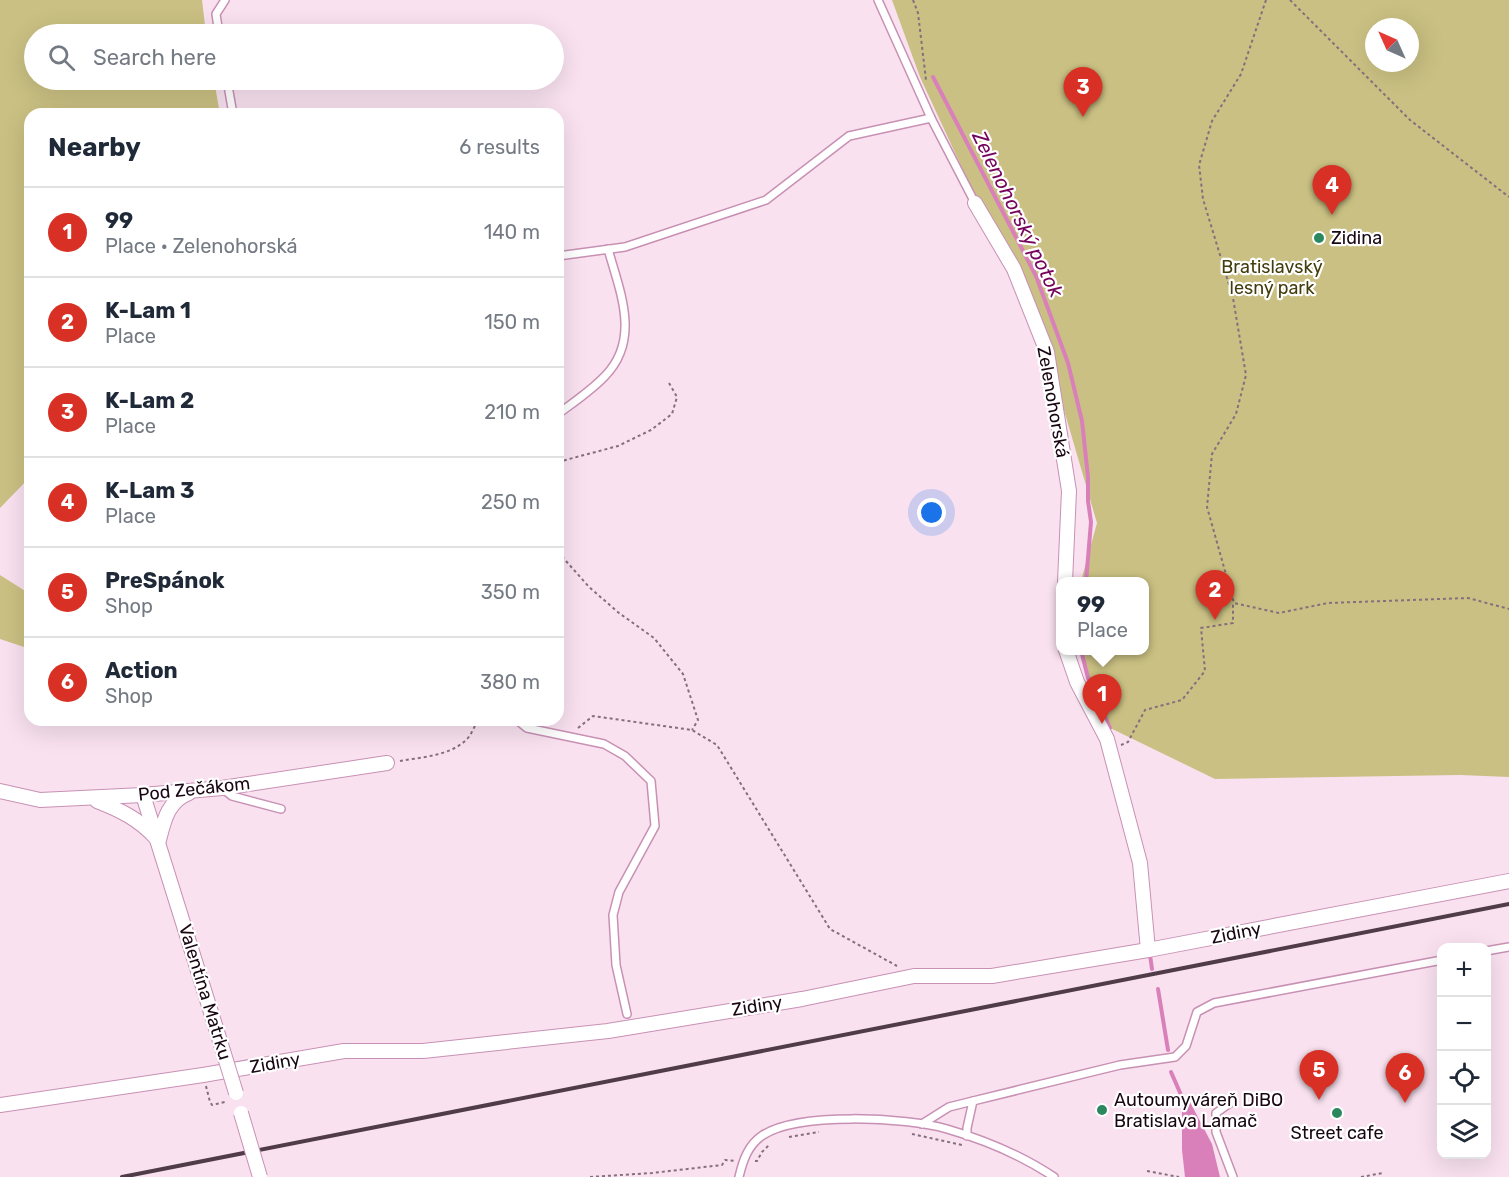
<!DOCTYPE html>
<meta charset="utf-8">
<style>
:root{--surface:#fff;--page:#f2f2f3;--text:#1f2937;--muted:#747a83;--line:#e0e1e3;--accent:#d93025}
body{margin:0;font-family:Rubik,sans-serif;background:var(--page);color:var(--text)}
.controls{position:absolute;right:18px;bottom:18px;display:grid;overflow:hidden;border-radius:12px;box-shadow:0 6px 24px #0002}
.controls button{width:54px;height:54px;display:grid;place-items:center;padding:0;border:0;border-bottom:2px solid var(--line);background:var(--surface);color:var(--text);font:30px sans-serif}
.compass{position:absolute;left:1365px;top:18px;width:54px;height:54px;border-radius:50%;background:var(--surface);box-shadow:0 6px 24px #0002;rotate:315deg}
.you{position:absolute;left:932px;top:513px;width:21px;height:21px;margin:-15px;border:4px solid #fff;border-radius:50%;background:#1a73e8;box-shadow:0 0 0 9px #1a73e833}
.badge{display:grid;place-items:center;width:39px;height:39px;border-radius:50%;background:var(--accent);color:#fff;font-size:20px;font-weight:700}
.pin{position:absolute;translate:-50% -50px;filter:drop-shadow(0 2px 3px #0008)}
.pin::after{content:'';position:absolute;top:32px;width:21px;height:18px;background:inherit;clip-path:polygon(0 0,100% 0,50% 100%)}
.popup{position:absolute;left:1056px;top:577px;width:93px;height:78px;box-sizing:border-box;display:grid;place-content:center;border-radius:12px;background:var(--surface);filter:drop-shadow(0 2px 4px #0005);font-size:20px;white-space:nowrap;color:var(--muted)}
.popup b{font-size:22px;color:var(--text)}
.popup::after{content:'';position:absolute;left:50%;top:100%;margin-left:-12px;border:12px solid transparent;border-top-color:var(--surface)}
.list{margin:0;padding:0;list-style:none}
h2{display:flex;justify-content:space-between;align-items:center;height:78px;margin:0;padding:0 24px;font-size:26px}
h2 small{font-size:20px;font-weight:400;color:var(--muted)}
.list li{display:grid;grid-template-columns:39px 1fr auto;gap:18px;align-items:center;box-sizing:border-box;height:90px;padding:0 24px;border-top:2px solid var(--line)}
.list b{display:block;font-size:22px;white-space:nowrap}
.list p{margin:0;font-size:20px;white-space:nowrap;color:var(--muted)}
.list em{font-size:20px;font-style:normal;color:var(--muted)}
.icon{flex:none;width:33px;height:33px;fill:none;stroke:currentColor;stroke-width:2;stroke-linecap:round;stroke-linejoin:round}
.map{position:relative;flex:none;width:1509px;height:1177px;overflow:hidden}
.search{position:absolute;background:var(--surface);box-shadow:0 6px 24px #0002;left:24px;top:24px;width:540px;height:66px;display:flex;align-items:center;gap:15px;box-sizing:border-box;padding:0 21px;border-radius:33px;color:var(--muted);font-size:22px}
.panel{position:absolute;background:var(--surface);box-shadow:0 6px 24px #0002;left:24px;top:108px;width:540px;height:618px;border-radius:18px}
.map>svg:first-child{display:block}
</style>
<div class="map">
<svg width="1509" height="1177" viewBox="0 0 1509 1177">
<rect width="100%" height="100%" fill="#f9e1f0"/>
<g fill="#cac083" fill-rule="evenodd">
<path d="M0 0H202L206 34H34V80H214L220 114H30V477L0 508Z"/>
<path d="M892 0H1509V777L1460 775 1215 779 1102 724 1081 651 1144 650V582L1081 581 1097 523 1047 352 920 77ZM1374 27H1410V63H1374Z"/>
<path d="M0 575 30 594V649L0 639Z"/>
</g>
<path fill="#d980bb" d="M1190 1102 1212 1144 1220 1177H1185L1182 1150V1104Z"/>
<g fill="none" stroke-linecap="round" stroke-linejoin="round">
<g stroke="#d980bb" stroke-width="4">
<path d="M933 77 1036 276 1068 363 1082 421 1088 477V501L1091 522 1086 582"/>
<path d="M1081 650 1088 678 1110 728"/>
<path d="M1150 955 1152 969"/>
<path d="M1158 989 1168 1050"/>
<path d="M1171 1072 1185 1104"/>
</g>
<g stroke="#c891b4" stroke-width="10">
<g id="service">
<path d="M878 0 931 118 975 203"/>
<path d="M219 34 216 14 225 0"/>
<path d="M227 80 233 114"/>
<path d="M558 256 625 247 766 200 849 136 931 118"/>
<path d="M558 414C574 402 592 390 605 376 641 339 620 292 608 249"/>
<path d="M517 720 527 728 604 744 625 756 651 781 655 826 619 892 613 915 616 965 627 1014"/>
<path d="M222 788 232 796 281 809"/>
<path d="M1486 951 1509 947"/>
<path d="M922 1124 949 1107 973 1101"/>
<path d="M967 1136V1128L973 1101 1120 1065 1175 1057 1186 1046 1197 1012 1214 1003 1442 960"/>
<path d="M739 1177C743 1160 748 1145 763 1135 798 1112 906 1117 947 1129 985 1140 1021 1155 1054 1177"/>
<path d="M1233 1177 1216 1132V1113L1233 1101"/>
</g>
</g>
<g stroke="#c891b4" stroke-width="16">
<g id="minor">
<path d="M975 203 1014 269 1047 352 1069 491 1065 582"/>
<path d="M1066 650 1077 682 1107 739 1140 863 1148 950"/>
<path d="M0 791 40 800 143 795 222 788 387 763"/>
<path d="M143 795 220 1041"/>
<path d="M97 801C120 810 139 819 156 838"/>
<path d="M159 840C164 820 168 801 189 793"/>
<path d="M0 1105 203 1075 344 1051H423L608 1031 802 999 914 976H992L1148 950 1509 881"/>
</g>
</g>
<g stroke="#846f7d" stroke-width="2" stroke-dasharray="3 3" stroke-linecap="butt">
<path d="M913 0 918 13 926 80"/>
<path d="M1266 0 1241 74 1212 121 1199 165 1203 199 1233 298 1246 375 1236 414 1212 454 1207 507 1234 603 1279 613 1328 603 1468 598 1509 609"/>
<path d="M1290 0 1410 120 1509 197"/>
<path d="M558 462 618 446 651 430 672 414 677 397 669 383"/>
<path d="M558 552 589 587 619 613 654 638 683 674 698 720 692 730"/>
<path d="M578 728 593 716 692 730 717 745 830 929 897 966"/>
<path d="M1121 745 1128 742 1145 710 1182 700 1205 671 1201 628 1233 623V604"/>
<path d="M400 761C422 757 448 756 465 741 471 736 474 727 478 720"/>
<path d="M206 1086 210 1102 212 1105 225 1102"/>
<path d="M912 1134 962 1145"/>
<path d="M789 1137 819 1132"/>
<path d="M755 1161H757L762 1152 770 1144"/>
<path d="M1147 1171 1179 1177"/>
<path d="M590 1177 652 1173 722 1165 725 1160 735 1161"/>
<path d="M1361 1177 1383 1173"/>
</g>
<use href="#service" stroke="#fff" stroke-width="7"/>
<use href="#minor" stroke="#fff" stroke-width="14"/>
<path stroke="#503b49" stroke-width="4" d="M122 1177 1509 904"/>
<g stroke="#c891b4" stroke-width="16" stroke-linecap="butt">
<g id="minor-bridge">
<path d="M220 1041 236 1093"/>
<path d="M241 1113 260 1177"/>
</g>
</g>
<use href="#minor-bridge" stroke="#fff" stroke-width="14"/>
</g>
<g fill="#2a875e" stroke="#fff" stroke-width="2">
<circle cx="1319" cy="238" r="6"/>
<circle cx="1102" cy="1110" r="6"/>
<circle cx="1337" cy="1113" r="6"/>
</g>
<g text-anchor="middle" stroke-width="4.5" stroke-linejoin="round" paint-order="stroke">
<g font-size="18" fill="#190613" stroke="#fff" text-anchor="start">
<text x="1331" y="244">Zidina</text>
<text x="1114" y="1106">Autoumyváreň DiBO<tspan x="1114" dy="21">Bratislava Lamač</tspan></text>
<text x="1337" y="1139" text-anchor="middle">Street cafe</text>
</g>
<g font-size="18" fill="#433c0c" stroke="#fff">
<text x="1272" y="273">Bratislavský<tspan x="1272" dy="21">lesný park</tspan></text>
</g>
<g font-size="18" fill="#190613" stroke="#fff">
<text transform="translate(1053 402) rotate(80)" y="6">Zelenohorská</text>
<text transform="translate(194 789) rotate(-6)" y="6">Pod Zečákom</text>
<text transform="translate(1236 933) rotate(-11)" y="6">Zidiny</text>
<text transform="translate(205 992) rotate(73)" y="6">Valentína Matrku</text>
<text transform="translate(757 1006) rotate(-9)" y="6">Zidiny</text>
<text transform="translate(275 1063) rotate(-10)" y="6">Zidiny</text>
</g>
<g font-size="20" font-style="italic" fill="#75045c" stroke="#fff">
<text transform="translate(1018 214) rotate(64)" y="7">Zelenohorský potok</text>
</g>
</g>
</svg>
<div class="controls">
<button>+</button>
<button>−</button>
<button><svg class="icon" aria-label="locate" viewBox="0 0 24 24"><circle cx="12" cy="12" r="6"/><path d="M12 2v4M12 18v4M2 12h4M18 12h4"/></svg></button>
<button><svg class="icon" aria-label="layers" viewBox="0 0 24 24"><path d="M12 4l9 5-9 5-9-5zM3 14l9 5 9-5"/></svg></button>
</div>
<svg class="compass" viewBox="-18 -18 36 36"><path d="M0-13l5 13h-10z" fill="#e53935"/><path d="M0 13l5-13h-10z" fill="#747a83"/></svg>
<div class="you"></div>
<div class="pin badge" style="left:1102px;top:724px">1</div>
<div class="popup"><b>99</b>Place</div>
<div class="pin badge" style="left:1215px;top:620px">2</div>
<div class="pin badge" style="left:1083px;top:117px">3</div>
<div class="pin badge" style="left:1332px;top:215px">4</div>
<div class="pin badge" style="left:1319px;top:1100px">5</div>
<div class="pin badge" style="left:1405px;top:1103px">6</div>
<div class="search"><svg class="icon" aria-label="search" viewBox="0 0 24 24"><circle cx="10" cy="10" r="6"/><path d="M15 15l6 6"/></svg>Search here</div>
<section class="panel">
<h2>Nearby<small>6 results</small></h2>
<ul class="list">
<li><span class="badge">1</span><div><b>99</b><p>Place · Zelenohorská</p></div><em>140 m</em></li>
<li><span class="badge">2</span><div><b>K-Lam 1</b><p>Place</p></div><em>150 m</em></li>
<li><span class="badge">3</span><div><b>K-Lam 2</b><p>Place</p></div><em>210 m</em></li>
<li><span class="badge">4</span><div><b>K-Lam 3</b><p>Place</p></div><em>250 m</em></li>
<li><span class="badge">5</span><div><b>PreSpánok</b><p>Shop</p></div><em>350 m</em></li>
<li><span class="badge">6</span><div><b>Action</b><p>Shop</p></div><em>380 m</em></li>
</ul>
</section>
</div>
